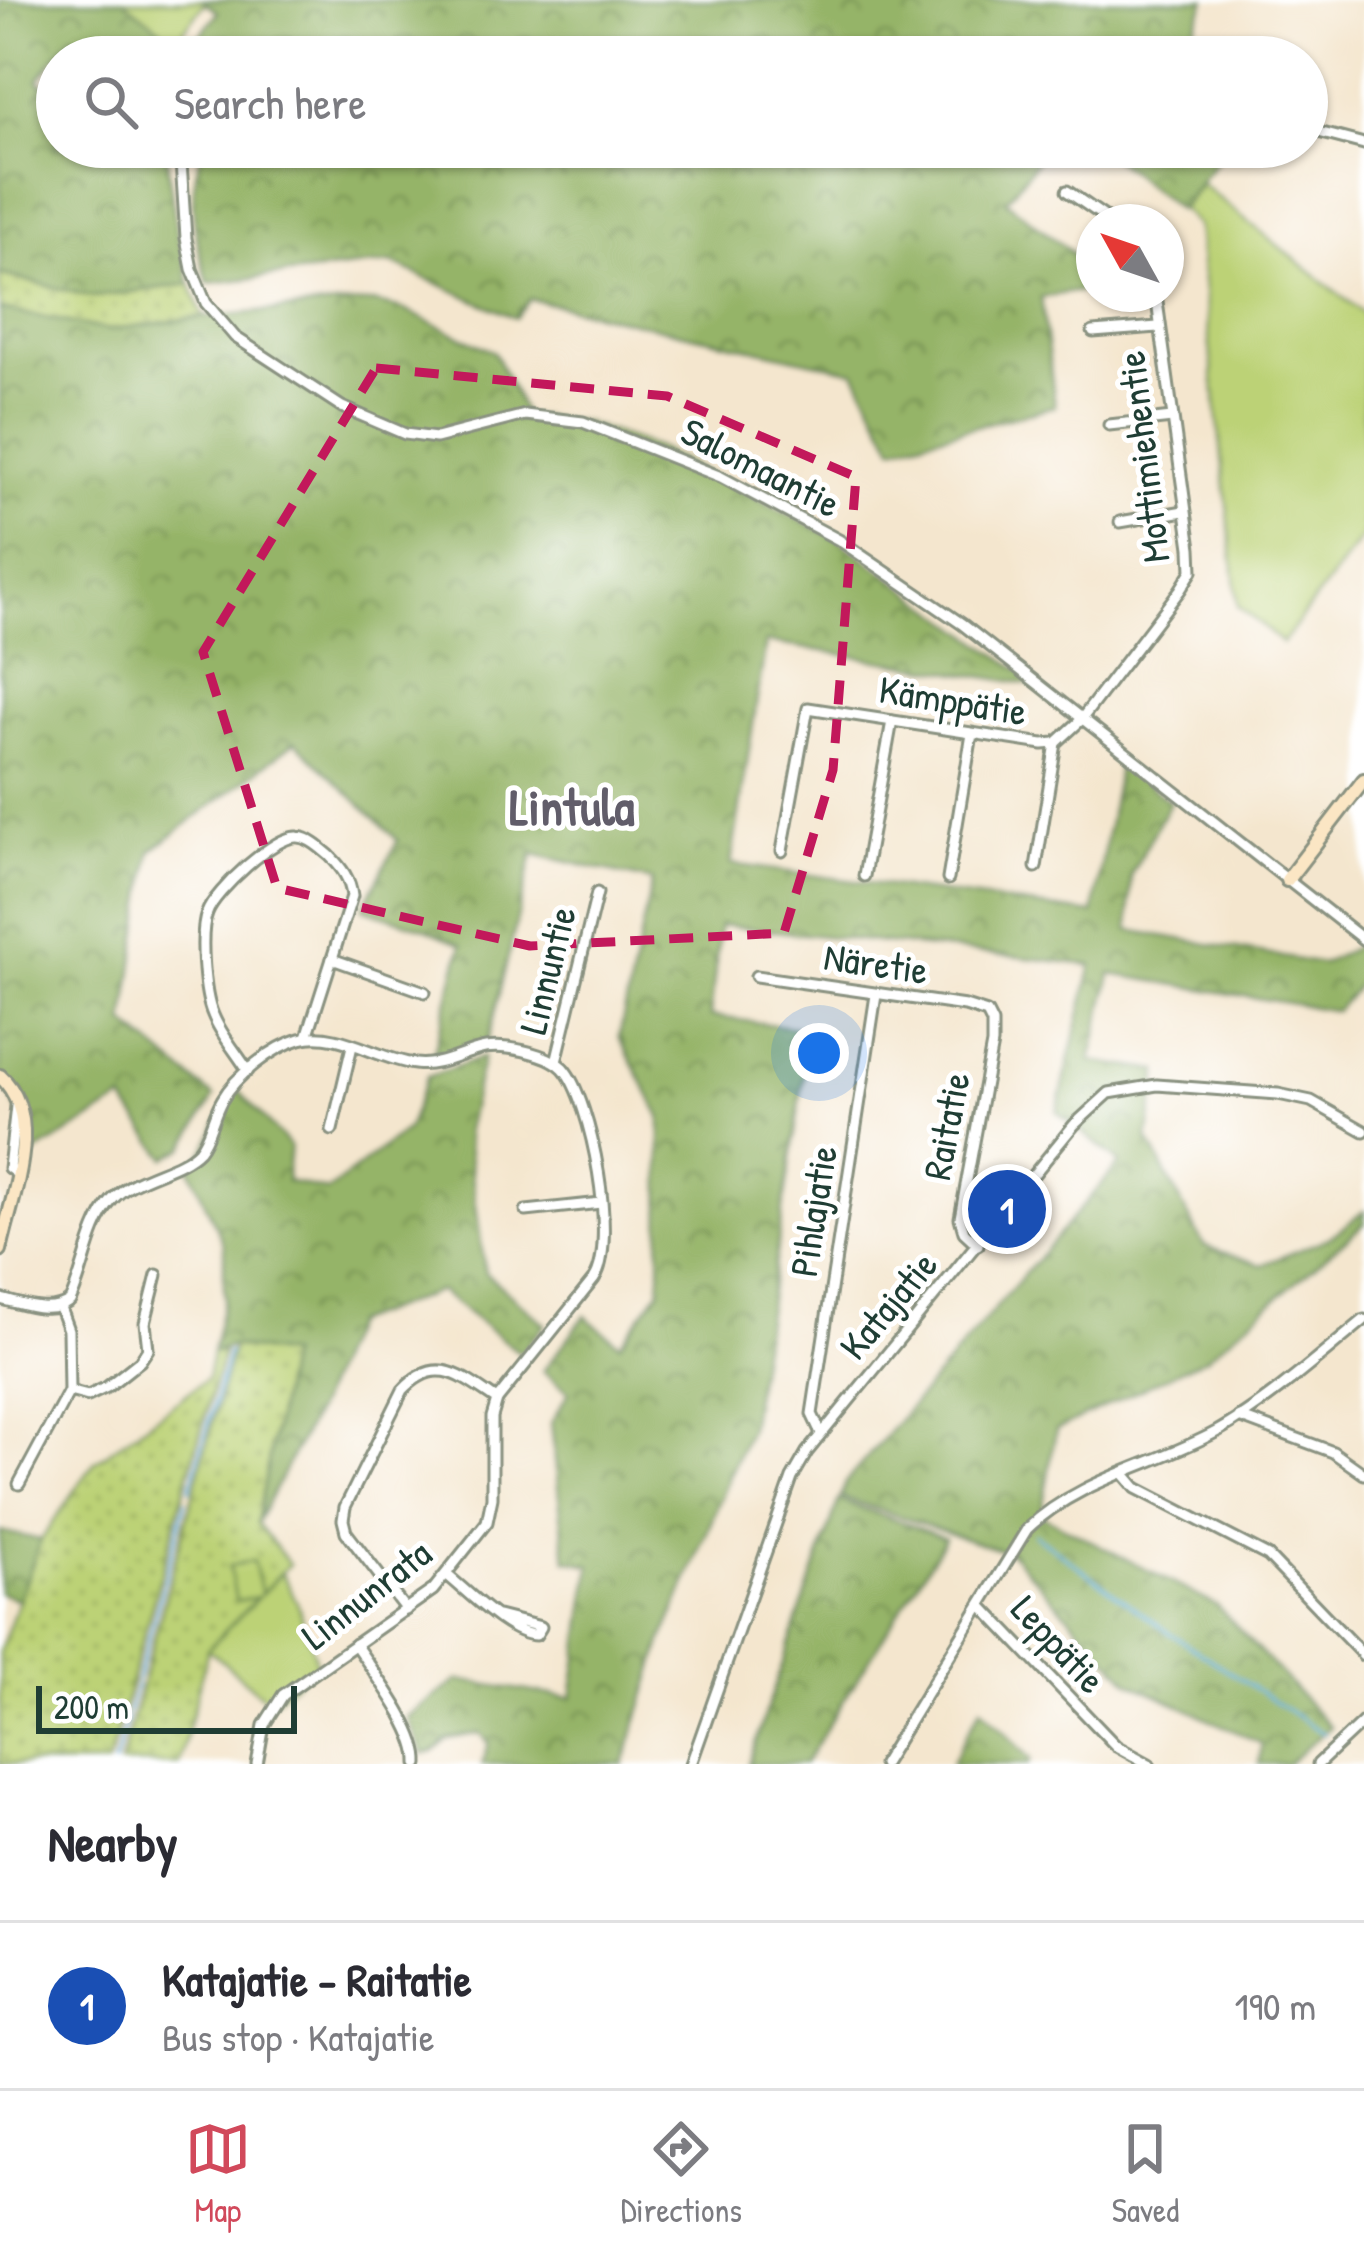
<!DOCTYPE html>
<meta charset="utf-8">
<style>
:root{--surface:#fff;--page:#f7f7f7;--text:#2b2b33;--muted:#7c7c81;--line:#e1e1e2;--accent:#d1495b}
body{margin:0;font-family:"Patrick Hand",sans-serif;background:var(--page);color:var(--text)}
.compass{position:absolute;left:1076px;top:204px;width:108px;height:108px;border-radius:50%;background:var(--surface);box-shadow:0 3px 9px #0004;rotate:310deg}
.scale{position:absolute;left:36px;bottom:30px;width:261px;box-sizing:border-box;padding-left:12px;border:6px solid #1f3d34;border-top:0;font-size:33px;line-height:42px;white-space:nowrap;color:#1f3d34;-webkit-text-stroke:9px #fff;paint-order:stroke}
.you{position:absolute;left:819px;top:1053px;width:42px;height:42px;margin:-30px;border:9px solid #fff;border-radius:50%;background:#1a73e8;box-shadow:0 0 0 18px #1a73e833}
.badge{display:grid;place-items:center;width:78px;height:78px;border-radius:50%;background:var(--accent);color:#fff;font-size:39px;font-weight:700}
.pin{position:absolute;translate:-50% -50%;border:6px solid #fff;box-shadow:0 3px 12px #0006}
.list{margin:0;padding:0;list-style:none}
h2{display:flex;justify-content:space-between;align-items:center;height:156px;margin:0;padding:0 48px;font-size:51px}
h2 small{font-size:39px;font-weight:400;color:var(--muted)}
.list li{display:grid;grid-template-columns:78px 1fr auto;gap:36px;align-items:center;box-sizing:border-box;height:168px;padding:0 48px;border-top:3px solid var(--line)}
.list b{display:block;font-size:45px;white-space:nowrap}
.list p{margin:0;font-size:39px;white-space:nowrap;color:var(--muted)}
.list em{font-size:39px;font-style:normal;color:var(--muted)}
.icon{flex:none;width:66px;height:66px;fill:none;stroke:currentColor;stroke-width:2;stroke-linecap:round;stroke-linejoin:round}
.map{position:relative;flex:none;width:1364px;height:1764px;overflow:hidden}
.search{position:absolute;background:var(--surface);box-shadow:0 3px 9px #0004;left:36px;right:36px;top:36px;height:132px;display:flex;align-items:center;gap:30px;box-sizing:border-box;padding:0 42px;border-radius:66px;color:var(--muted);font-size:45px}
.sheet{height:324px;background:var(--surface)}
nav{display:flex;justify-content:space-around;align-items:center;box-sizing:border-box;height:168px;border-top:3px solid var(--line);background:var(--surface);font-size:33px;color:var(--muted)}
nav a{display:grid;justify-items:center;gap:6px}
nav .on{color:var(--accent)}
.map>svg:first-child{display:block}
</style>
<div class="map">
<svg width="1364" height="1764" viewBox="0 0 1364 1764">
<defs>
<pattern id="grass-dots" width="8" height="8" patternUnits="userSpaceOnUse" patternTransform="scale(3)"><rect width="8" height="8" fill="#bcd276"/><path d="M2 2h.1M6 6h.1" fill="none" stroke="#a1b567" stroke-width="1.8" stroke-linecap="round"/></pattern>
<pattern id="forest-crowns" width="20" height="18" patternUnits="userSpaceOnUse" patternTransform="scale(3)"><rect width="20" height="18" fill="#95b467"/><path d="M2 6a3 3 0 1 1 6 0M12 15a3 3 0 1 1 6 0" fill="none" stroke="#799456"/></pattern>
</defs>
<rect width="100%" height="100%" fill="#fff"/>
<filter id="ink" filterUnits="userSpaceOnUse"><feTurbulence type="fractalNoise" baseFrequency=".00833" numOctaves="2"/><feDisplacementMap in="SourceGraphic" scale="24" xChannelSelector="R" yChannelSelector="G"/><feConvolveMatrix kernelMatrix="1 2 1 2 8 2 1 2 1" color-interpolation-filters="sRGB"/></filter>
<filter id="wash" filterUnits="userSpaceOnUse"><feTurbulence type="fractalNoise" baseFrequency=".004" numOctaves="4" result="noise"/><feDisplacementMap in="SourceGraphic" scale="48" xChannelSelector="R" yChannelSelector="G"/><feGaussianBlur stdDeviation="2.7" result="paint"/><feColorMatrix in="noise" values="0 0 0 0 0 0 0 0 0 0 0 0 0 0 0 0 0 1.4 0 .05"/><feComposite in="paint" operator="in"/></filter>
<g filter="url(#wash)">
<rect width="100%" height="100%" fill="#f4e6ce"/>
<g fill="url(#grass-dots)" stroke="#6e8855" stroke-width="3">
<path d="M0 274 93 297 190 284 204 317 108 330 0 309Z"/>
<path d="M233 1346 288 1355 257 1523 289 1564 208 1649 179 1764H120Z"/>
<path d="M212 1352H223L108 1764H0V1651L41 1540 95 1462 207 1379Z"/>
</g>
<g fill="url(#forest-crowns)" stroke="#5a784e" stroke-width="3">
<path d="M0 0H123L176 41 163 57H102L73 35 38 80 57 96V147H165L176 226 190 284 93 297 0 274Z"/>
<path d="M201 0H1206L1189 42 1206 57H216L199 37 218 12Z"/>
<path d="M205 147H1047L1006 201 1094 270V289L1041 297 1055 406 894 447 855 371 530 299 515 318 391 263 208 283C195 239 184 191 205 147Z"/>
<path d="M1099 147H1227L1178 210Z"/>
<path d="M372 302 402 309 494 352 525 415 583 422 659 449 839 540 1041 686 766 642 731 864 1093 914 1119 763 1170 802 1131 875 1129 930 1322 964 1357 946 1364 950V977L1336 1011 1111 974 1091 1061 1159 1071 1148 1139 1204 1246 1262 1265 1329 1238 1364 1211V1224L1207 1357 1056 1430 1041 1515 1217 1606 1330 1727 1287 1764H1259L1262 1744 1130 1682 1012 1554 841 1497 845 1483 1120 1163 1057 1112 1092 965 720 925 710 1016 811 1030 749 1428 662 1643 624 1764H482L489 1743 480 1733 448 1739 433 1752 423 1754 407 1717 458 1680 572 1698 591 1565 566 1560 551 1423 569 1392 543 1371 585 1316 620 1344 660 1290 661 1117 619 1037 652 881 533 854 487 1043 432 1060 462 945 424 928 363 908 398 840 295 742 151 851 125 1023 214 1097 185 1147 166 1158 123 1100 19 1163 23 1118 0 1077V309L108 330 204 317Z"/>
<path d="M483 1057 466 1130 485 1273 545 1324 520 1353 439 1291 351 1324 315 1412 257 1523 288 1355 233 1346 212 1352 224 1299V1245L189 1166C213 1152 215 1113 237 1089L290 1147 286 1181 328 1191 407 1129 427 1077Z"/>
<path d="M839 1500 945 1538 804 1764H748Z"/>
<path d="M0 1531 41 1540 19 1600 0 1593Z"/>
<path d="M981 1707 1031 1759 1029 1764H951Z"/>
</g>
<g fill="#bcd276" stroke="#6e8855" stroke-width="3">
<path d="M123 0H201L205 3 176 41Z"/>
<path d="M1201 184 1364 314V535L1282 643 1238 606 1197 226 1181 209Z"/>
<path d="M253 1561 261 1594 282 1573 297 1602 317 1665 271 1703 208 1649 258 1597 236 1601 229 1566Z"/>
</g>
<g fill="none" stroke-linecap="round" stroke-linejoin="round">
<g stroke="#5caed7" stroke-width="3">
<path d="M190 1489 228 1352"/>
<path d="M1034 1534 1167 1631 1324 1734"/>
<path d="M128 1713 186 1501"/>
<path d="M114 1764 127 1717"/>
</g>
</g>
</g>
<g filter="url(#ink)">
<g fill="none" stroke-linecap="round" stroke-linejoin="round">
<g stroke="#8a9281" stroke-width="15">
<g id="street">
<path d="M1307 129 1364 144"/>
<path d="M180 147 186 238 192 269 206 303 235 337 342 407 405 434 436 438 525 415 583 422 721 477 839 540 962 624 1364 940"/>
<path d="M1067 191 1112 222"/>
<path d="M1093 332 1158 327"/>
<path d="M1109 425 1172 418"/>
<path d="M1120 522 1184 511"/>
<path d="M782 851 808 708 1043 744 1056 743 1080 721 1180 590 1192 571 1191 548 1156 294"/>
<path d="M1036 867 1056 743"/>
<path d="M864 876 892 721"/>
<path d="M948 879 972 734"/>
<path d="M332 959 425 992"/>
<path d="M756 976 965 1006 987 1013 992 1023V1044L960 1218 964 1232 978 1245"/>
<path d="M556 1062 597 893"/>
<path d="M248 1071C237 1053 221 1035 213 1015 204 995 199 933 207 913 214 892 276 834 298 837 310 838 321 848 330 856 342 868 350 879 352 896L307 1037"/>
<path d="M16 1106 9 1168 17 1174"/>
<path d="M332 1130 352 1046"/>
<path d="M526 1211 601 1203"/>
<path d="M0 1299C23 1304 50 1316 70 1301 85 1270 89 1226 112 1200 134 1175 178 1172 199 1150 210 1137 213 1115 222 1100 236 1075 273 1047 300 1039 336 1028 379 1060 415 1064 437 1067 456 1056 477 1050 495 1044 521 1049 539 1055 548 1058 557 1062 563 1068 592 1100 618 1244 594 1279L497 1400 492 1417V1498L487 1522 433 1590 283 1695 264 1725 257 1764"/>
<path d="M69 1391 88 1396 107 1387 140 1361 148 1349 145 1323 157 1275"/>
<path d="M1239 1417 1333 1452 1364 1474"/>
<path d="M821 1433 812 1414 876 995"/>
<path d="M1124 1474 1136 1488 1268 1556 1364 1656"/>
<path d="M19 1484 69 1391 68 1330 60 1308"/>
<path d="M447 1575C468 1592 510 1635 536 1635L541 1627 498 1616"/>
<path d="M982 1606 1116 1746 1149 1764"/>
<path d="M406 1610 346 1532 343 1520 345 1507 403 1390C437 1353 462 1377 497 1400"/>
<path d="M355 1644C374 1673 420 1731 418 1764"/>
<path d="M691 1764 792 1478 807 1452 1074 1125 1109 1093 1157 1085 1278 1094 1311 1101 1364 1131"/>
<path d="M883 1764 1027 1529C1079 1479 1153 1466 1216 1432 1266 1404 1319 1357 1364 1320"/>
<path d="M1318 1764 1364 1721"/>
</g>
</g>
<g stroke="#8a9281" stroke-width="18">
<g id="secondary">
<path d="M1287 880 1364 780"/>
<path d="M0 1076C46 1118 11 1197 0 1250"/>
</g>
</g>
<use href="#street" stroke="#fff" stroke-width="9"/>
<use href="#secondary" stroke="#fbe6c4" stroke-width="12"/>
</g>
</g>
<path fill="none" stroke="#c2185b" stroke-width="9" stroke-dasharray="24 15" stroke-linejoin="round" d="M376 368 667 396 856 477 833 770 784 933 530 946 277 888 203 652Z"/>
<g text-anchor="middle" stroke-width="10" stroke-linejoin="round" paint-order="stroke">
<g font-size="39" fill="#1f3d34" stroke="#fff">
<text transform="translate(1143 457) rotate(-97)" y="14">Mottimiehentie</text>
<text transform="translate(761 467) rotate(27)" y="14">Salomaantie</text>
<text transform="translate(953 700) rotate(9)" y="14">Kämppätie</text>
<text transform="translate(876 963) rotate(8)" y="14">Näretie</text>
<text transform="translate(547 970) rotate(-76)" y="14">Linnuntie</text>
<text transform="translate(946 1126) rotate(-79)" y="14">Raitatie</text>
<text transform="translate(813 1211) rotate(-81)" y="14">Pihlajatie</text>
<text transform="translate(888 1305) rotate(-50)" y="14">Katajatie</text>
<text transform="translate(366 1594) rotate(-38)" y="14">Linnunrata</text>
<text transform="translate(1059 1644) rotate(47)" y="14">Leppätie</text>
</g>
<g font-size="51" font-weight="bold" fill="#615d6a" stroke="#fff">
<text x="572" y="825">Lintula</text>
</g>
</g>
</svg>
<svg class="compass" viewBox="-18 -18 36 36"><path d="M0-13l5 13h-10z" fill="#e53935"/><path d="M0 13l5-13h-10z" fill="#7c7c81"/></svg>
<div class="scale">200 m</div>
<div class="you"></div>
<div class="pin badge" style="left:1007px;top:1209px;background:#1a4fb4">1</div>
<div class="search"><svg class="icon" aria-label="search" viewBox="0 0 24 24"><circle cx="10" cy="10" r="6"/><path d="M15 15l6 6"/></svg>Search here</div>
</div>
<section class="sheet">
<h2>Nearby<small></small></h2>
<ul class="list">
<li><span class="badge" style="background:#1a4fb4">1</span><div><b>Katajatie - Raitatie</b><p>Bus stop · Katajatie</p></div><em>190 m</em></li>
</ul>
</section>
<nav>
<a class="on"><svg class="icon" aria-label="map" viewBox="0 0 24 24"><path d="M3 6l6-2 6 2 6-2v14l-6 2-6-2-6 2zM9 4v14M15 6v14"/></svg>Map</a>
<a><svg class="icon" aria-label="directions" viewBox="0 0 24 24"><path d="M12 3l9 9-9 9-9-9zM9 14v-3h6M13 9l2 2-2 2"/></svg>Directions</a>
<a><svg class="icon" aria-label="saved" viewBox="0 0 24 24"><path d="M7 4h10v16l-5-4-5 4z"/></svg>Saved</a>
</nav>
